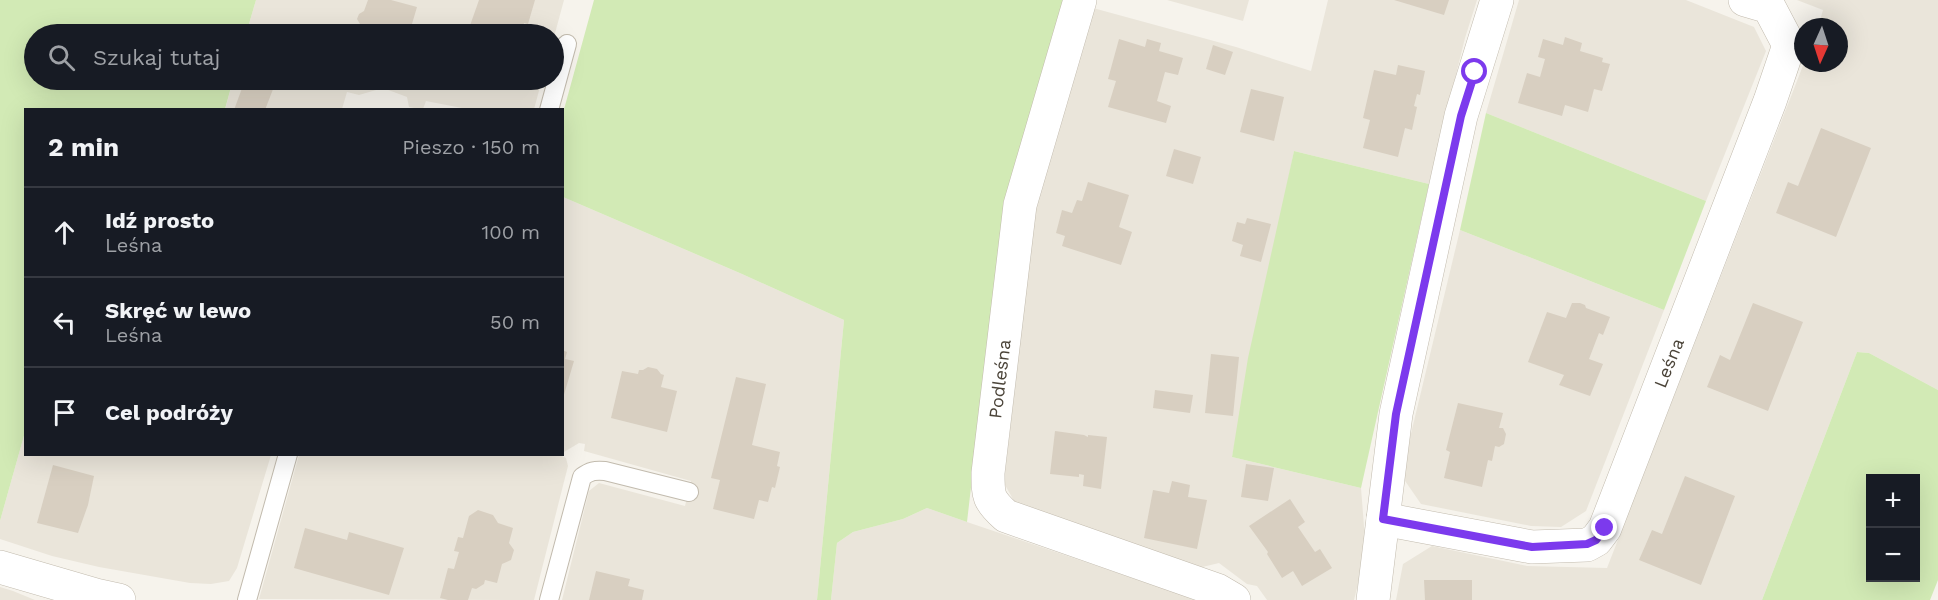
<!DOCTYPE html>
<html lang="pl">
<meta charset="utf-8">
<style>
:root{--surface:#171b24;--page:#20242c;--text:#f1f3f6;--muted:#9ea1a6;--line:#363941}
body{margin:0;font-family:"Work Sans",sans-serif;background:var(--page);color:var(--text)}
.controls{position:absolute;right:18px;bottom:18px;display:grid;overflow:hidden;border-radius:0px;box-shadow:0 6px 24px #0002}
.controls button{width:54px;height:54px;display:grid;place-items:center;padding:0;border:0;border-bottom:2px solid var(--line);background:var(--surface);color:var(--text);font:30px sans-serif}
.compass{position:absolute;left:1794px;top:18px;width:54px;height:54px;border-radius:50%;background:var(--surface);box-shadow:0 6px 24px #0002;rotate:183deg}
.stop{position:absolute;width:18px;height:18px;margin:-14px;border:4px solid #7c3aed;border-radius:50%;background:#fff}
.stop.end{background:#7c3aed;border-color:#fff;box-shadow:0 2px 6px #0008}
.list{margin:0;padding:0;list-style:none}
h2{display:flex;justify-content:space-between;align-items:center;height:78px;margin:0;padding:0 24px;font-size:26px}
h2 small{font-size:20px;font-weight:400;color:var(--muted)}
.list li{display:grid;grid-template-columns:39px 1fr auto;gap:18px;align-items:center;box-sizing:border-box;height:90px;padding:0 24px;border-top:2px solid var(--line)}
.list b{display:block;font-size:22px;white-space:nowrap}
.list p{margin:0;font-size:20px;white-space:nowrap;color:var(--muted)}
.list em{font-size:20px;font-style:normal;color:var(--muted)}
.icon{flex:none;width:33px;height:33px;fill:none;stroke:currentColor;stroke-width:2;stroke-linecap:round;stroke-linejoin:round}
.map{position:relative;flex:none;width:1938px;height:600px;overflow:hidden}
.search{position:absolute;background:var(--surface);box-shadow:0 6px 24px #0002;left:24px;top:24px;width:540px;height:66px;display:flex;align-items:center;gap:15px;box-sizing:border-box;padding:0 21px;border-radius:33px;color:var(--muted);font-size:22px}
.panel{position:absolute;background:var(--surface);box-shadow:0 6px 24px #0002;left:24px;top:108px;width:540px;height:348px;border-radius:0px}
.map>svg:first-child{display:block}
</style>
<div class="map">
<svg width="1938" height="600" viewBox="0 0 1938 600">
<rect width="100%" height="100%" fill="#f6f3ec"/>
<g fill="#eae5da">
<path d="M256 0H564L554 37V34H246Z"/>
<path d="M1167 0H1249L1243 21Z"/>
<path d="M1328 0H1477L1465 38 1429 184 1294 151 1232 457 1361 488 1366 552 1354 600H1267L1257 586 1247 584 1219 563 1194 569 1019 510 1004 483 1035 213 1093 8 1236 47 1311 71Z"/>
<path d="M1519 0H1686L1754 27 1766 51 1706 201 1486 113Z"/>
<path d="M1797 0H1938V390L1869 353 1857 352 1762 600H1396L1403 564 1432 546 1527 566 1607 568 1804 63H1839V27H1818L1823 10Z"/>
<path d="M233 80H542L534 109H467L426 101 423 109H419L409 107 407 97 383 88 359 95 347 92 342 109 225 110Z"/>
<path d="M563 197 742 274 844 320 817 600H562L589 491 599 483 685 506 691 481 584 451 585 444 579 443 564 452 562 456 566 458 568 466 534 600 259 599 299 455 562 454Z"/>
<path d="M1460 230 1664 310 1586 511 1561 527 1531 526 1421 504 1401 475Z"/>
<path d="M25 432 26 454 271 455 237 568 229 581 211 584 190 583 99 567 52 556 0 539V521Z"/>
<path d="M927 508 967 522 1197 600H831L837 543 853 532 903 519Z"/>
<path d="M0 587 13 591 35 600H0Z"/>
</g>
<g fill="#d2eab5" fill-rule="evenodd">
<path d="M0 0H256L246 34H34V80H233L225 109 26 110 25 432 0 521Z"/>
<path d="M594 0H1066L990 323 967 522 927 508 903 519 853 532 837 543 831 600H817L844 320 742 274 563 197V113Z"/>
<path d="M1486 113 1706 201 1664 310 1460 230Z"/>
<path d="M1294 151 1429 184 1361 488 1232 457 1248 358Z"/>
<path d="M1857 352 1869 353 1938 390V580L1930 600H1762ZM1870 478H1916V578H1870Z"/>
</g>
<g fill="#d8cfc1">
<path d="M368 0H391L417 7 409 34H357L360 24 357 19 359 14 364 11Z"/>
<path d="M479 0H535L528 24 524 23 521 34H467Z"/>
<path d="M1394 0H1449L1444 15Z"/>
<path d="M1565 37 1582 43 1580 51 1603 58 1602 62 1610 64 1602 91 1594 89 1588 112 1565 105 1562 116 1518 103 1527 73 1540 77 1545 59 1538 57 1543 39 1563 45Z"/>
<path d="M1119 39 1145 47 1147 39 1161 43 1159 51 1183 58 1178 75 1165 72 1157 101 1171 106 1166 123 1108 107 1116 81 1108 79Z"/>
<path d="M1213 45 1233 52 1225 75 1206 69Z"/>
<path d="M1398 65 1425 71 1420 95 1417 94 1414 106 1417 107 1412 130 1405 128 1398 157 1363 148 1370 120 1363 118 1374 70 1396 75Z"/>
<path d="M245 80H264L275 84 265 110H234Z"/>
<path d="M1251 89 1284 97 1274 141 1240 132Z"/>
<path d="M1821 128 1871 148 1836 237 1776 213 1788 182 1798 186Z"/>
<path d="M1174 149 1201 157 1193 184 1166 176Z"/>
<path d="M1088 182 1129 195 1119 227 1132 232 1121 265 1062 246 1065 236 1056 233 1062 210 1072 213 1077 200 1082 201Z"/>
<path d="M1247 218 1271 224 1261 262 1240 256 1243 245 1232 241 1237 222 1245 224Z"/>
<path d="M1572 303H1580L1585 305 1586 308 1610 317 1603 335 1599 333 1589 359 1603 364 1590 396 1559 385 1564 375 1528 362 1547 312 1566 318Z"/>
<path d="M1753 303 1803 322 1768 411 1707 387 1720 355 1730 360Z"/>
<path d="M562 350 567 352 565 359 574 361 563 398Z"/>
<path d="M1211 354 1239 357 1233 416 1205 413Z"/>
<path d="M648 367 657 369 661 374 664 375 661 387 677 391 667 432 611 418 622 371 638 374 639 370H643Z"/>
<path d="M736 377 766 384 752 445 780 452 777 466 780 467 775 488 772 487 768 502 759 500 754 519 713 509 720 480 711 478Z"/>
<path d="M1155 390 1193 395 1190 413 1153 408Z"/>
<path d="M1458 403 1503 413 1499 428H1503L1506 434 1504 444 1499 447 1495 446 1492 461 1488 460 1482 487 1444 478 1450 452 1446 450Z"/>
<path d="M1055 431 1084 435 1088 437V435L1107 437 1101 489 1083 486 1084 475 1079 474V477L1050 474Z"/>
<path d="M1246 464 1274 468 1268 501 1241 497Z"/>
<path d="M53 465 94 476 88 505 78 533 37 523Z"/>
<path d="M1685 476 1735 496 1701 585 1639 560 1652 530 1662 534Z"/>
<path d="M1172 481 1190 485 1188 497 1207 500 1197 549 1144 538 1153 490 1169 493Z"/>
<path d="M1290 499 1305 522 1298 527 1315 552 1320 549 1332 568 1302 586 1293 571 1282 578 1267 554 1268 552 1249 526Z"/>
<path d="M478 510 493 515 498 523 513 528 509 543 514 550 511 560 502 564 497 583 485 580 484 584 476 589 472 588 468 600H448L440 598 448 568 454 569 459 552 454 551 458 537 463 538 469 516Z"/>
<path d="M305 528 347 540 349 532 404 548 389 595 294 568Z"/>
<path d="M596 571 630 579 628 586 644 590 642 600H589Z"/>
<path d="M1424 580H1472V600H1425Z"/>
</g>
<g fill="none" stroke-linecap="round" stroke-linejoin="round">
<g stroke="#c2bbae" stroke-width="20">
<g id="lane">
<path d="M549 110 567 44"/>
<path d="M247 600 288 454"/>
<path d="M549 600 582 477C590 471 595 470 605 471L689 492"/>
</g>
</g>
<g stroke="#c2bbae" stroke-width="34">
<g id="street">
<path d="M1080 0 1020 205 988 473C988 496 988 500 1006 516L1217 590 1234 600"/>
<path d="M1383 519 1532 547 1587 545 1596 540 1605 528 1770 101 1789 45 1769 7 1745 0"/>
<path d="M0 567 96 595 119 600"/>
<path d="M1373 600 1396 414 1461 116 1497 0"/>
</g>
</g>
<use href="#lane" stroke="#fff" stroke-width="18"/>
<use href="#street" stroke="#fff" stroke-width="33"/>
</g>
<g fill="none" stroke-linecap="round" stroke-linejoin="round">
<path stroke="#7c3aed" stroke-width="8" d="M1475 72 1461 116 1396 414 1383 519 1532 547 1587 544 1596 540 1605 528"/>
</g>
<g text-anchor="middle" stroke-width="6" stroke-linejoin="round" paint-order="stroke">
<g font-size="18" fill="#4b4439" stroke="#fff">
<text transform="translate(1669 363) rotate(-68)" y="6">Leśna</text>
<text transform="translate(1000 379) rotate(-83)" y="6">Podleśna</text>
</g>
</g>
</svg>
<div class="controls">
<button>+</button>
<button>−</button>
</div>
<svg class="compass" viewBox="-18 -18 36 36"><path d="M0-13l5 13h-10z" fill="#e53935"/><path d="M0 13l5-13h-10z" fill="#9ea1a6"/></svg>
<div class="stop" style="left:1475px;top:72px"></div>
<div class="stop end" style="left:1605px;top:528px"></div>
<div class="search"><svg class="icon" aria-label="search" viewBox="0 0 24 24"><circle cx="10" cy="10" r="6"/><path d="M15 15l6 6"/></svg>Szukaj tutaj</div>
<section class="panel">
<h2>2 min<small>Pieszo · 150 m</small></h2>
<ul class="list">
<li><svg class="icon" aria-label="ahead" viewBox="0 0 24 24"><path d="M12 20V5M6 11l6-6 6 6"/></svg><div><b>Idź prosto</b><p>Leśna</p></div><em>100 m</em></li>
<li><svg class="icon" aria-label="left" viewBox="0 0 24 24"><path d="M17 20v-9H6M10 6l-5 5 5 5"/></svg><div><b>Skręć w lewo</b><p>Leśna</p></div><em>50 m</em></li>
<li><svg class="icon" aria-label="arrive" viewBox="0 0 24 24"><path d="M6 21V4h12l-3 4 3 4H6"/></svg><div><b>Cel podróży</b></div></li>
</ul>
</section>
</div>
